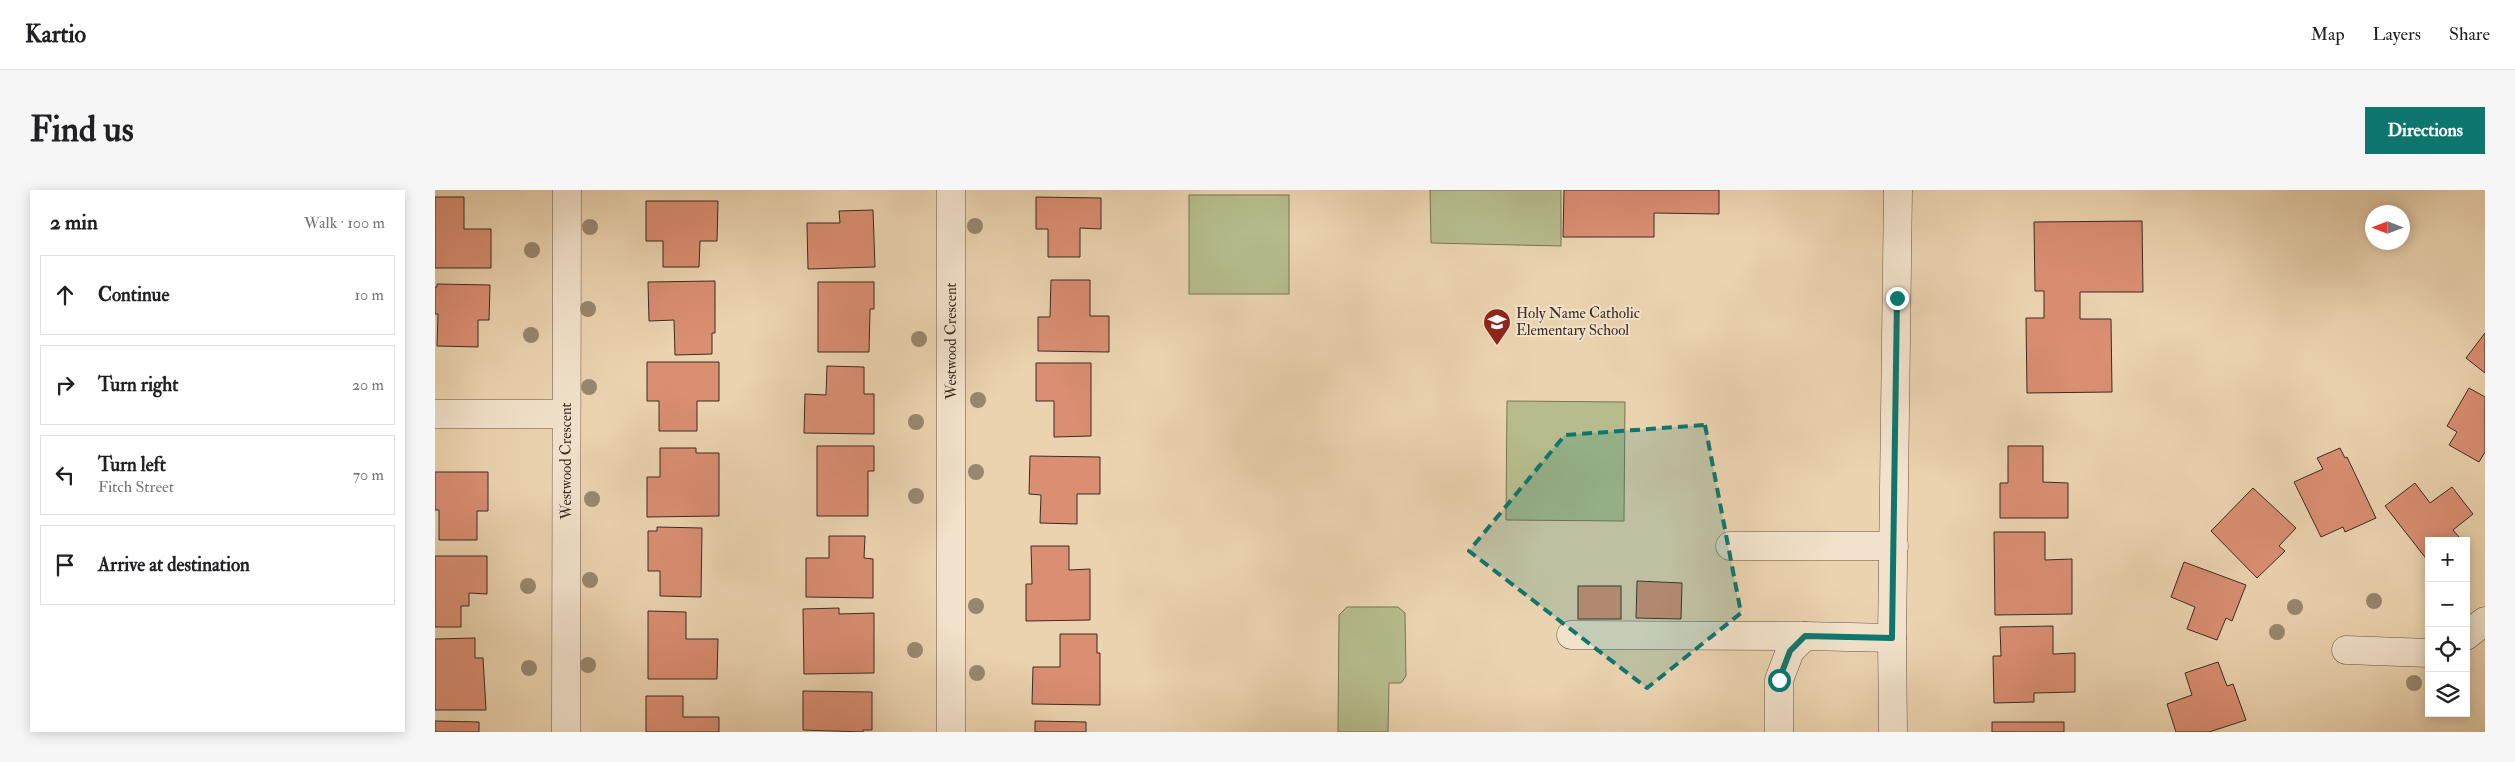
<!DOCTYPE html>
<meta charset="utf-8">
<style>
:root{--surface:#fff;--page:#f6f6f6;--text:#202124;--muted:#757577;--line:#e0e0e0;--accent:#0f766e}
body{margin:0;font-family:"IM FELL Double Pica",serif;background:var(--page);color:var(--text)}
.controls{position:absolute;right:15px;bottom:15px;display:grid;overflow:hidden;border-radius:0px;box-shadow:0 2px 12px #0003}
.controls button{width:45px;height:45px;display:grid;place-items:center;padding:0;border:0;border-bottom:1px solid var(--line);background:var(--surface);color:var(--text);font:25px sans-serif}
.compass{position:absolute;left:1930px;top:15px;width:45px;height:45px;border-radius:50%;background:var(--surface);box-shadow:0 2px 12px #0003;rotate:270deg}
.stop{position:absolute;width:15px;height:15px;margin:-11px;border:4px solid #0f766e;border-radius:50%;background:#fff}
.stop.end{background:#0f766e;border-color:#fff;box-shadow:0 1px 5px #0008}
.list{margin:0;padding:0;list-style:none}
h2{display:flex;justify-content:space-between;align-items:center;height:65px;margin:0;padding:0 20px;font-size:21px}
h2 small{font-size:16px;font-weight:400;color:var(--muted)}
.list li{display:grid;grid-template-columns:32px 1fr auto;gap:15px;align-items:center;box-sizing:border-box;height:80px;margin:0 10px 10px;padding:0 10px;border:1px solid var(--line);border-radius:0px}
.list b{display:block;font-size:19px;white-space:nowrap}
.list p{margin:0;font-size:16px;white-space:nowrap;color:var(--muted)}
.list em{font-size:16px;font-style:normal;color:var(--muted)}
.icon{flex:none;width:28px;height:28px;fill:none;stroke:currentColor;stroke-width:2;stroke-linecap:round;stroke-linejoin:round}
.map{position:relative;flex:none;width:2050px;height:542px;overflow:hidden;border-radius:0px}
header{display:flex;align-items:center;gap:30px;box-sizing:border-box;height:70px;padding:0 25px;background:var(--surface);border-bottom:1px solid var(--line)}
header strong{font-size:24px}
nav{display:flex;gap:28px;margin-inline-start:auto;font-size:18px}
.intro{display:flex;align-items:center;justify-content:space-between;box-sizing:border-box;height:120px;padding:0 30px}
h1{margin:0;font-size:35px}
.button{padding:12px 22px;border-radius:0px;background:var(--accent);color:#fff;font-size:18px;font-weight:700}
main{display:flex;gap:30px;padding:0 30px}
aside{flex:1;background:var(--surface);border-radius:0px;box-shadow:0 2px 12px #0003}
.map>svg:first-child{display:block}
</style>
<header>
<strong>Kartio</strong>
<nav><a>Map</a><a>Layers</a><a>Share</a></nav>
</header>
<div class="intro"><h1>Find us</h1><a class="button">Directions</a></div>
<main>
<aside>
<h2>2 min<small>Walk · 100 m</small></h2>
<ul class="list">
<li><svg class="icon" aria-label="ahead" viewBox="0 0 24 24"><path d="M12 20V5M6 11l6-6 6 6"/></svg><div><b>Continue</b></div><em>10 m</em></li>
<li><svg class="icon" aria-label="right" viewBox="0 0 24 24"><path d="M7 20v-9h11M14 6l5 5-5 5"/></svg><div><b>Turn right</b></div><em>20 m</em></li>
<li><svg class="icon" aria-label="left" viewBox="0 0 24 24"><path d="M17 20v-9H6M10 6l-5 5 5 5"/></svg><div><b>Turn left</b><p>Fitch Street</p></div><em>70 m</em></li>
<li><svg class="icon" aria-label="arrive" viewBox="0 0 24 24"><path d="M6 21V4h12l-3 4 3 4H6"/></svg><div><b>Arrive at destination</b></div></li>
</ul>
</aside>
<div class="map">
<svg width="2050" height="542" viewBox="0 0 2050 542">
<rect width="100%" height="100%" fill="#ebd3af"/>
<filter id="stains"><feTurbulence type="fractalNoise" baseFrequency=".004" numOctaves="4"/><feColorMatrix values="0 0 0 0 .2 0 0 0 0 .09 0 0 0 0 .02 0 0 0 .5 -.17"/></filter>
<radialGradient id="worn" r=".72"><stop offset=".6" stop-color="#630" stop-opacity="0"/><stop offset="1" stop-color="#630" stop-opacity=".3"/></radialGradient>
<g fill="#b6bc8c" stroke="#787458">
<path d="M995 0H1126V56L996 53Z"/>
<rect x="754" y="5" width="100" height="99"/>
<path d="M1072 211 1190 212 1189 331 1071 330Z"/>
<path d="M912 417H963L970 423 971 486 966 493H954L953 542H903L904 425Z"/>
</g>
<g fill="#da8e72" stroke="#3b2b24">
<path d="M1129 0H1284V24L1219 23V47H1128Z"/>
<path d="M0 7H29V39H56V78H0Z"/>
<path d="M601 7 666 8V39L645 38V67H613V39H601Z"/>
<path d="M211 11H283L282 51H265L264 77H228V51H211Z"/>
<path d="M438 20 440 77 373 79 372 33H405L404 21Z"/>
<path d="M1707 31 1708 102H1645V129H1676L1677 202 1592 203 1591 128H1609V101H1600L1599 32Z"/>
<path d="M616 90H655V126H674V162L603 161V127H615Z"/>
<path d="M280 91V143H277V164L240 165 239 130 214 131 213 92Z"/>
<path d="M383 92H439V119H435L434 162H383Z"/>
<path d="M2 94 55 95 54 130H43V157L2 156 3 124H0V97H2Z"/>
<path d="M2050 143V183L2031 168Z"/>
<path d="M212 172H284V211H262V241H224V211H212Z"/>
<path d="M601 173H656V246L619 247V211H601Z"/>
<path d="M392 176 429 177V204H439V244L369 243 370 204 391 205Z"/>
<path d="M2034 198 2050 207V262L2044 272 2014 255 2022 242 2012 236Z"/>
<path d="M382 256H439V281H433V326H382Z"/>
<path d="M1573 256H1608V292L1633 293V328H1565V293H1573Z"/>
<path d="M225 258H261V263H284V326L212 327V287H225Z"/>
<path d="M1905 258 1910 268 1912 267 1941 328 1910 342 1908 337 1886 347 1859 292 1888 279 1882 268Z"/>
<path d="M595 266 665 267V304H642V334L605 333 606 305 594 304Z"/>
<path d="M0 282H53V321H42V350H4V320H0Z"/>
<path d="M1980 293 1995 313 2017 297 2038 324 2018 340 2024 347 2019 351H1994L1993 371 1950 316Z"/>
<path d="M1818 298 1861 338 1844 356 1850 361 1822 388 1776 341Z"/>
<path d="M222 337 267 338 266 407 225 406V381H213V341H222Z"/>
<path d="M1559 342H1610V370L1637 369V424L1560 425Z"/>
<path d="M394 346H430L429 368 438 369V408L371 407V368H394Z"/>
<path d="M596 356H634V380L655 379V430L591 431V394H597Z"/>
<path d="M0 366H52V404L34 403V416H26V437H0Z"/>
<path d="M1749 372 1811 395 1797 431 1791 428 1782 450 1752 439 1760 417 1736 407Z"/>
<path d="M1202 391 1247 393 1246 429 1201 428Z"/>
<rect x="1143" y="396" width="43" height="33"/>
<path d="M404 418V424L439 423V483L369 484 368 419Z"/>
<path d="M213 421 251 422V449H283L282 489H213Z"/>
<path d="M1618 436V464L1640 463V502L1599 503V512L1559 513 1558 466H1566L1565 437Z"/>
<path d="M625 444H662V463H665V515L597 514 598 477H625Z"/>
<path d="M40 448V468H48L51 520H0V449Z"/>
<path d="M1783 472 1792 496 1798 494 1811 530 1774 542H1741L1732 514 1757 505 1750 483Z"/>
<path d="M368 501 437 502V540H428V542L368 540Z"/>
<path d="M211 506H248V527H284V542H211Z"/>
<path d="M0 531 44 532V542H0Z"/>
<path d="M600 531 651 532V542H600Z"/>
<rect x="1557" y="532" width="72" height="10"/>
</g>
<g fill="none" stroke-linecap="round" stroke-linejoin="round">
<g stroke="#675547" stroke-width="29">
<g id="minor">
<path d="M0 224H131"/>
<path d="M1295 356H1459"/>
<path d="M1136 445 1370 446"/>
<path d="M2031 446 2050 431"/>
<path d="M1911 460 1994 463"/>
<path d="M131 542 132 0"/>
<path d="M516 542V0"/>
<path d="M1344 542V490L1355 461 1370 446 1457 448"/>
<path d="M1458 542 1457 448 1463 0"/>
</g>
</g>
<use href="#minor" stroke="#f2e2cb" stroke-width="28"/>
</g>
<g fill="#98876e">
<circle cx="540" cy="36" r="8"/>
<circle cx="155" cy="37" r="8"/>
<circle cx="97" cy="60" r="8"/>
<circle cx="153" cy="119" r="8"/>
<circle cx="96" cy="145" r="8"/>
<circle cx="484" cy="149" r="8"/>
<circle cx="154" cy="197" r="8"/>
<circle cx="543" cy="210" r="8"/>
<circle cx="481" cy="232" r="8"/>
<circle cx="541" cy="282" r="8"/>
<circle cx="481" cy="306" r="8"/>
<circle cx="157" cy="309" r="8"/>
<circle cx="155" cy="390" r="8"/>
<circle cx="93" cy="396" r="8"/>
<circle cx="1939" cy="411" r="8"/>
<circle cx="541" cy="416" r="8"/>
<circle cx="1860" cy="417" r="8"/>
<circle cx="1842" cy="442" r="8"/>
<circle cx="480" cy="460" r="8"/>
<circle cx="153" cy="475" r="8"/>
<circle cx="94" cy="478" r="8"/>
<circle cx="542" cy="483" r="8"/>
<circle cx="1979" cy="493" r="8"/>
</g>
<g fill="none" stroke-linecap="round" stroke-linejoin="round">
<path stroke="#0f766e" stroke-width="6" d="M1344 490 1355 461 1370 446 1457 448 1462 108"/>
</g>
<path fill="#0f766e" fill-opacity="0.2" stroke="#0f766e" stroke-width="4" stroke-dasharray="10 6" stroke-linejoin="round" d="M1270 235 1306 423 1212 498 1034 361 1130 245Z"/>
<defs>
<g id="school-pin" transform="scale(1.4375)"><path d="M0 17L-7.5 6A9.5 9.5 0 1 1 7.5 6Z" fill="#8f2418" stroke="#f2e2cb"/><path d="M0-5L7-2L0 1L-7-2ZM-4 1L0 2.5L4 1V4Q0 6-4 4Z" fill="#fff"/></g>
</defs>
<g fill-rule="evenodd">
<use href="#school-pin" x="1062" y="132"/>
</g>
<g text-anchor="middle" stroke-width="4" stroke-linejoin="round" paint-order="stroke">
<g font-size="15" fill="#3b2b24" stroke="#f2e2cb" text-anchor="start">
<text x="1081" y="128">Holy Name Catholic<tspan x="1081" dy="17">Elementary School</tspan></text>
</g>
<g font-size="15" fill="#3b2b24" stroke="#f2e2cb">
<text transform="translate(516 151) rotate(-90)" y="5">Westwood Crescent</text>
<text transform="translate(131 271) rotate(-90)" y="5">Westwood Crescent</text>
</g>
</g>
<rect width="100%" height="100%" filter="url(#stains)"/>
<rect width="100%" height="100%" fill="url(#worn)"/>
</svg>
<div class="controls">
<button>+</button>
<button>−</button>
<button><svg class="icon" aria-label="locate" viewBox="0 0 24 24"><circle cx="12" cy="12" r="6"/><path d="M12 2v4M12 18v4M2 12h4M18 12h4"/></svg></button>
<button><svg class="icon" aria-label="layers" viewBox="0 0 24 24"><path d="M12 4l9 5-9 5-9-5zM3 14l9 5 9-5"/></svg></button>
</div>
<svg class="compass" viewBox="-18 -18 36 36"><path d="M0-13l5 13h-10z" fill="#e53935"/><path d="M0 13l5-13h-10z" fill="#757577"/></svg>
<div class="stop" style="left:1344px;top:490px"></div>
<div class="stop end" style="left:1462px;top:108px"></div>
</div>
</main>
